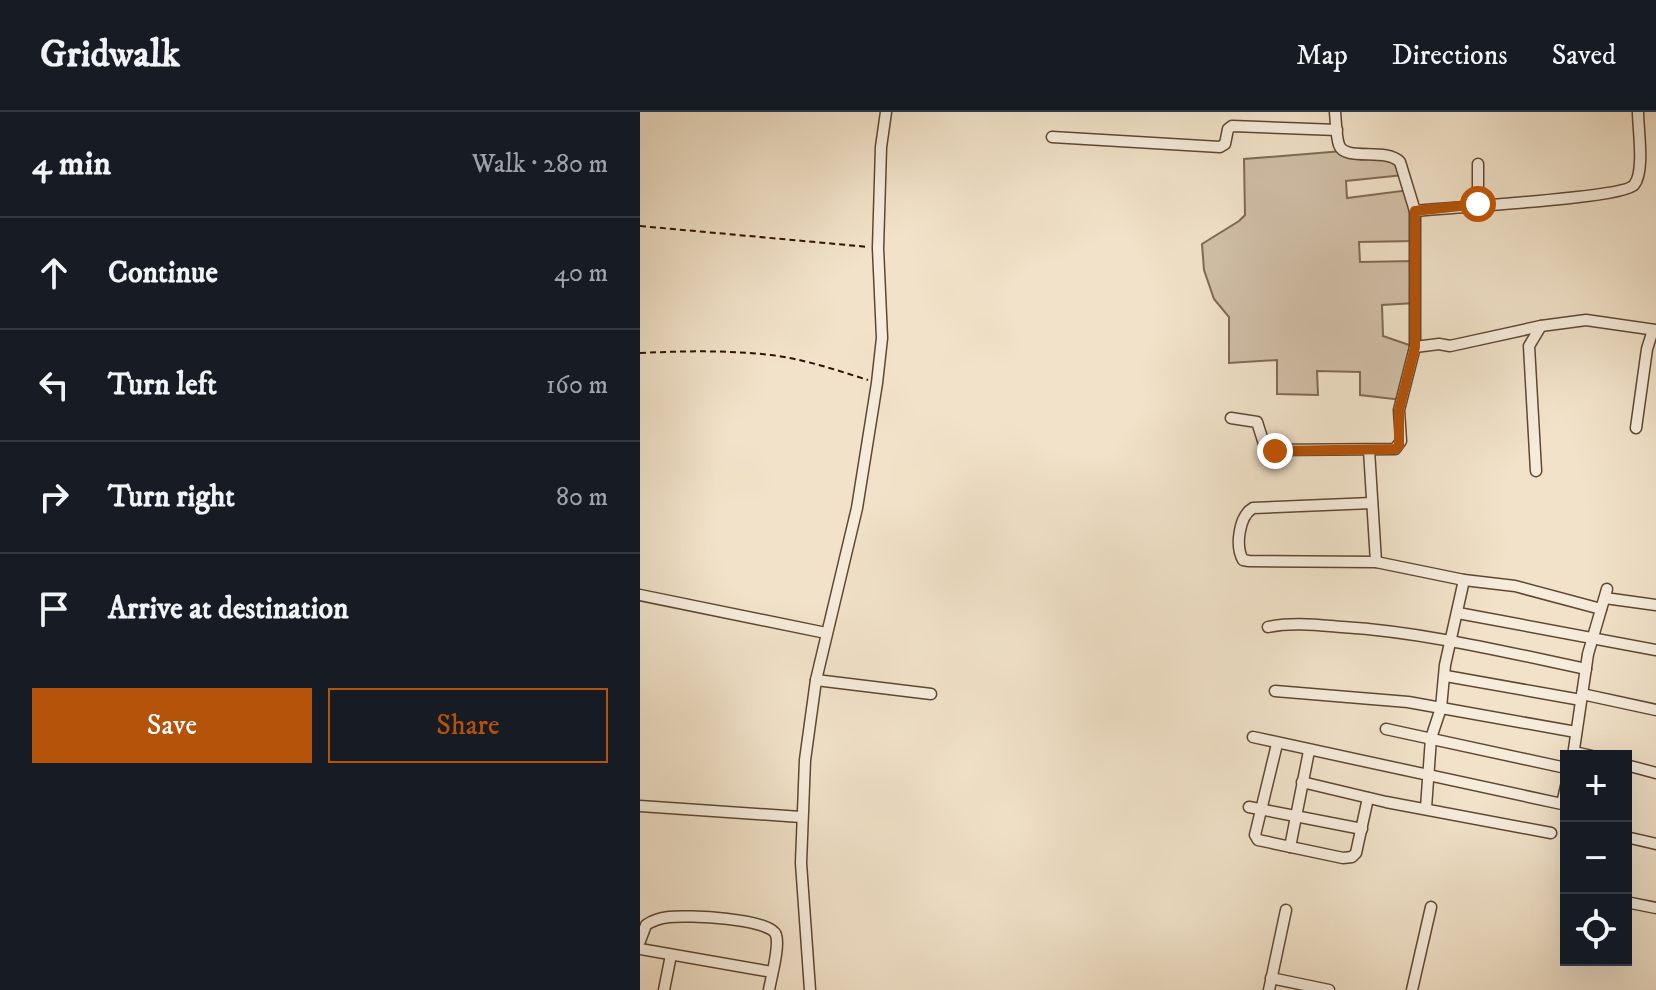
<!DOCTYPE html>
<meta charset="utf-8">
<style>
:root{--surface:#171b24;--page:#20242c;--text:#f1f3f6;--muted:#9ea1a6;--line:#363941;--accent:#b45309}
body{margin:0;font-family:"IM FELL DW Pica",serif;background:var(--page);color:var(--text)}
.controls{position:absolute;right:24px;bottom:24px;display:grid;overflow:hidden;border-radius:0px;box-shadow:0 8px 32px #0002}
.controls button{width:72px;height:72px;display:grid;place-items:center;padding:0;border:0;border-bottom:2px solid var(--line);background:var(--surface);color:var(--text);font:40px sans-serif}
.stop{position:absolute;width:24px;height:24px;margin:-18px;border:6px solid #b45309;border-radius:50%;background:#fff}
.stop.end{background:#b45309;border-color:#fff;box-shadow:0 2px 8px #0008}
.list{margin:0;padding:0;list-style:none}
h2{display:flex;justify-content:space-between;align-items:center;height:104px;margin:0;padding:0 32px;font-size:34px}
h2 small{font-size:26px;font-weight:400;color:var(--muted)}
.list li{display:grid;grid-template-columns:52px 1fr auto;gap:24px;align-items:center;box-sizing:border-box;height:112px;padding:0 32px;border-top:2px solid var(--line)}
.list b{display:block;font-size:30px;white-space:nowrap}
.list em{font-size:26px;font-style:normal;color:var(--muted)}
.actions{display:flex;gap:16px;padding:24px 32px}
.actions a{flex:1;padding:18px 0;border:2px solid var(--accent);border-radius:0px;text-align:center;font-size:28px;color:var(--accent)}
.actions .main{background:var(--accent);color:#fff}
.icon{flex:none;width:44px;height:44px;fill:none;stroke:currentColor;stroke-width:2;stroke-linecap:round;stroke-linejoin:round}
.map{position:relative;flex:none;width:1016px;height:878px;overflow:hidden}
header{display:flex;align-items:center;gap:48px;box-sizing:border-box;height:112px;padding:0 40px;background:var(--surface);border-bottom:2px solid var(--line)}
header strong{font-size:38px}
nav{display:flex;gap:44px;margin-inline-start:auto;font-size:28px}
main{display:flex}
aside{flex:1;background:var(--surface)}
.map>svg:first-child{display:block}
</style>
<header>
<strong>Gridwalk</strong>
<nav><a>Map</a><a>Directions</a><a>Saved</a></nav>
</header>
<main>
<aside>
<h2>4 min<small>Walk · 280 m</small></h2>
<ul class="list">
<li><svg class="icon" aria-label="ahead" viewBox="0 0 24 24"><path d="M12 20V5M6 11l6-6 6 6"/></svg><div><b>Continue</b></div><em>40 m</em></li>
<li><svg class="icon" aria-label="left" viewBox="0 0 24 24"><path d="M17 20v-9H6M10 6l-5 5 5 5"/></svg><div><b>Turn left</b></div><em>160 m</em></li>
<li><svg class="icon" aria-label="right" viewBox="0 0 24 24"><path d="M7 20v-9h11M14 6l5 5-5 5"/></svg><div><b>Turn right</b></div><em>80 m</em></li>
<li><svg class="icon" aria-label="arrive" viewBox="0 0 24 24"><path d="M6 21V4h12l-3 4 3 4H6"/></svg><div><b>Arrive at destination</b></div></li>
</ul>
<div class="actions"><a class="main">Save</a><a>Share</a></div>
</aside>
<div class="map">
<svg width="1016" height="878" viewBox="0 0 1016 878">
<rect width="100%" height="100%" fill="#f1e2c9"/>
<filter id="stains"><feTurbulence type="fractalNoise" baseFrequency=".0025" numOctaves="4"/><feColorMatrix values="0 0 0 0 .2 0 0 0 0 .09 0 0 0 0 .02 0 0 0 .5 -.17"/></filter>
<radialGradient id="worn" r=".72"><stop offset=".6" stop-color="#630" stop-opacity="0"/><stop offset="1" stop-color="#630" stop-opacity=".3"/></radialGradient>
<path fill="#d0bfa7" stroke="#806954" stroke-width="2" d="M703 39 748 42 764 63 706 69 707 86 769 78 775 129 719 130 720 150 775 149V191L742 193 743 224 775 235 762 288 720 283V260L677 259 678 283 637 282V248L589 251V205L574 187 564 158 562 132 599 109 605 103 604 47Z"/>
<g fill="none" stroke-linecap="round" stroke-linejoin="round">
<g stroke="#604732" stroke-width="13">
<g id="minor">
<path d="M412 25 580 35 585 32 588 17 592 14 697 18"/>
<path d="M838 52V92"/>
<path d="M775 99C806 95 982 87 994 73 1005 60 998 17 998 0"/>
<path d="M775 235 799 232 810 234 901 214 946 208 1016 218"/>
<path d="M591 306 617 310 625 335 629 338 755 337 761 329 759 298 775 235V99L760 50C746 35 705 50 699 33 696 24 696 10 695 0"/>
<path d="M996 316 1007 237 1013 218"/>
<path d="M729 338 736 450"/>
<path d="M896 359 889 234 901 214"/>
<path d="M732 391 613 396C599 404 595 434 603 448L609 449 736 450 824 468 875 474 961 497"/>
<path d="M0 483 186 521"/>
<path d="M965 486 1016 493"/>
<path d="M818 501 1016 538"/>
<path d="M628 515C652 510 677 513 702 515 784 520 865 540 946 557"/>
<path d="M806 564 941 588"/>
<path d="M176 568 291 582"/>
<path d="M635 579 768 590 936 620"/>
<path d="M942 582 1016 598"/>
<path d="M746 617 926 656"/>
<path d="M613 625 922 692 926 674"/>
<path d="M637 632 615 723 618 728 703 746 712 745 716 741 728 686"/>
<path d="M934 640 952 644"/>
<path d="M933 644 948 542 967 477"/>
<path d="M986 653 1016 661"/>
<path d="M662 670 746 690 911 721"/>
<path d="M0 694 161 705"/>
<path d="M609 695 722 717"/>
<path d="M786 696 791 626 801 596 805 553 824 468"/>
<path d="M986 725 1016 732"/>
<path d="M650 735 669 639"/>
<path d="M986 790 1016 796"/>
<path d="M0 829 6 813C13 808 21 806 29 805 46 803 131 806 136 823 140 834 131 866 129 878"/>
<path d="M0 837 132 860"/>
<path d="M631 866 689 878"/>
<path d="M24 878 31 843"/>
<path d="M170 878 161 751 165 648 176 568 217 396 237 271 242 226 238 136 241 35 246 0"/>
<path d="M629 878 646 798"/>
<path d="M772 878 791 795"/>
</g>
</g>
<g stroke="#2f1300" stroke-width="2" stroke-dasharray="6 4" stroke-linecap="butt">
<path d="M0 114 229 135"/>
<path d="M0 241C44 239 87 238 131 243 164 247 196 258 228 268"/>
</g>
<use href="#minor" stroke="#f6ecdc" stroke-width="10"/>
</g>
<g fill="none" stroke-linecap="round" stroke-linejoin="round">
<path stroke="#b45309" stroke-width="10" d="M635 339 755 337 759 334V298L775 235V99L838 92"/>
</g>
<rect width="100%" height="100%" filter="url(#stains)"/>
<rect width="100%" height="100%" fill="url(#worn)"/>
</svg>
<div class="controls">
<button>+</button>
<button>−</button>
<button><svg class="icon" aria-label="locate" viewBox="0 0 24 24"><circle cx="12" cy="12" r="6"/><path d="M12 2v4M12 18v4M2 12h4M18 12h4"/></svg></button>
</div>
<div class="stop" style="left:838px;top:92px"></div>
<div class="stop end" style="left:635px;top:339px"></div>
</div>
</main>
